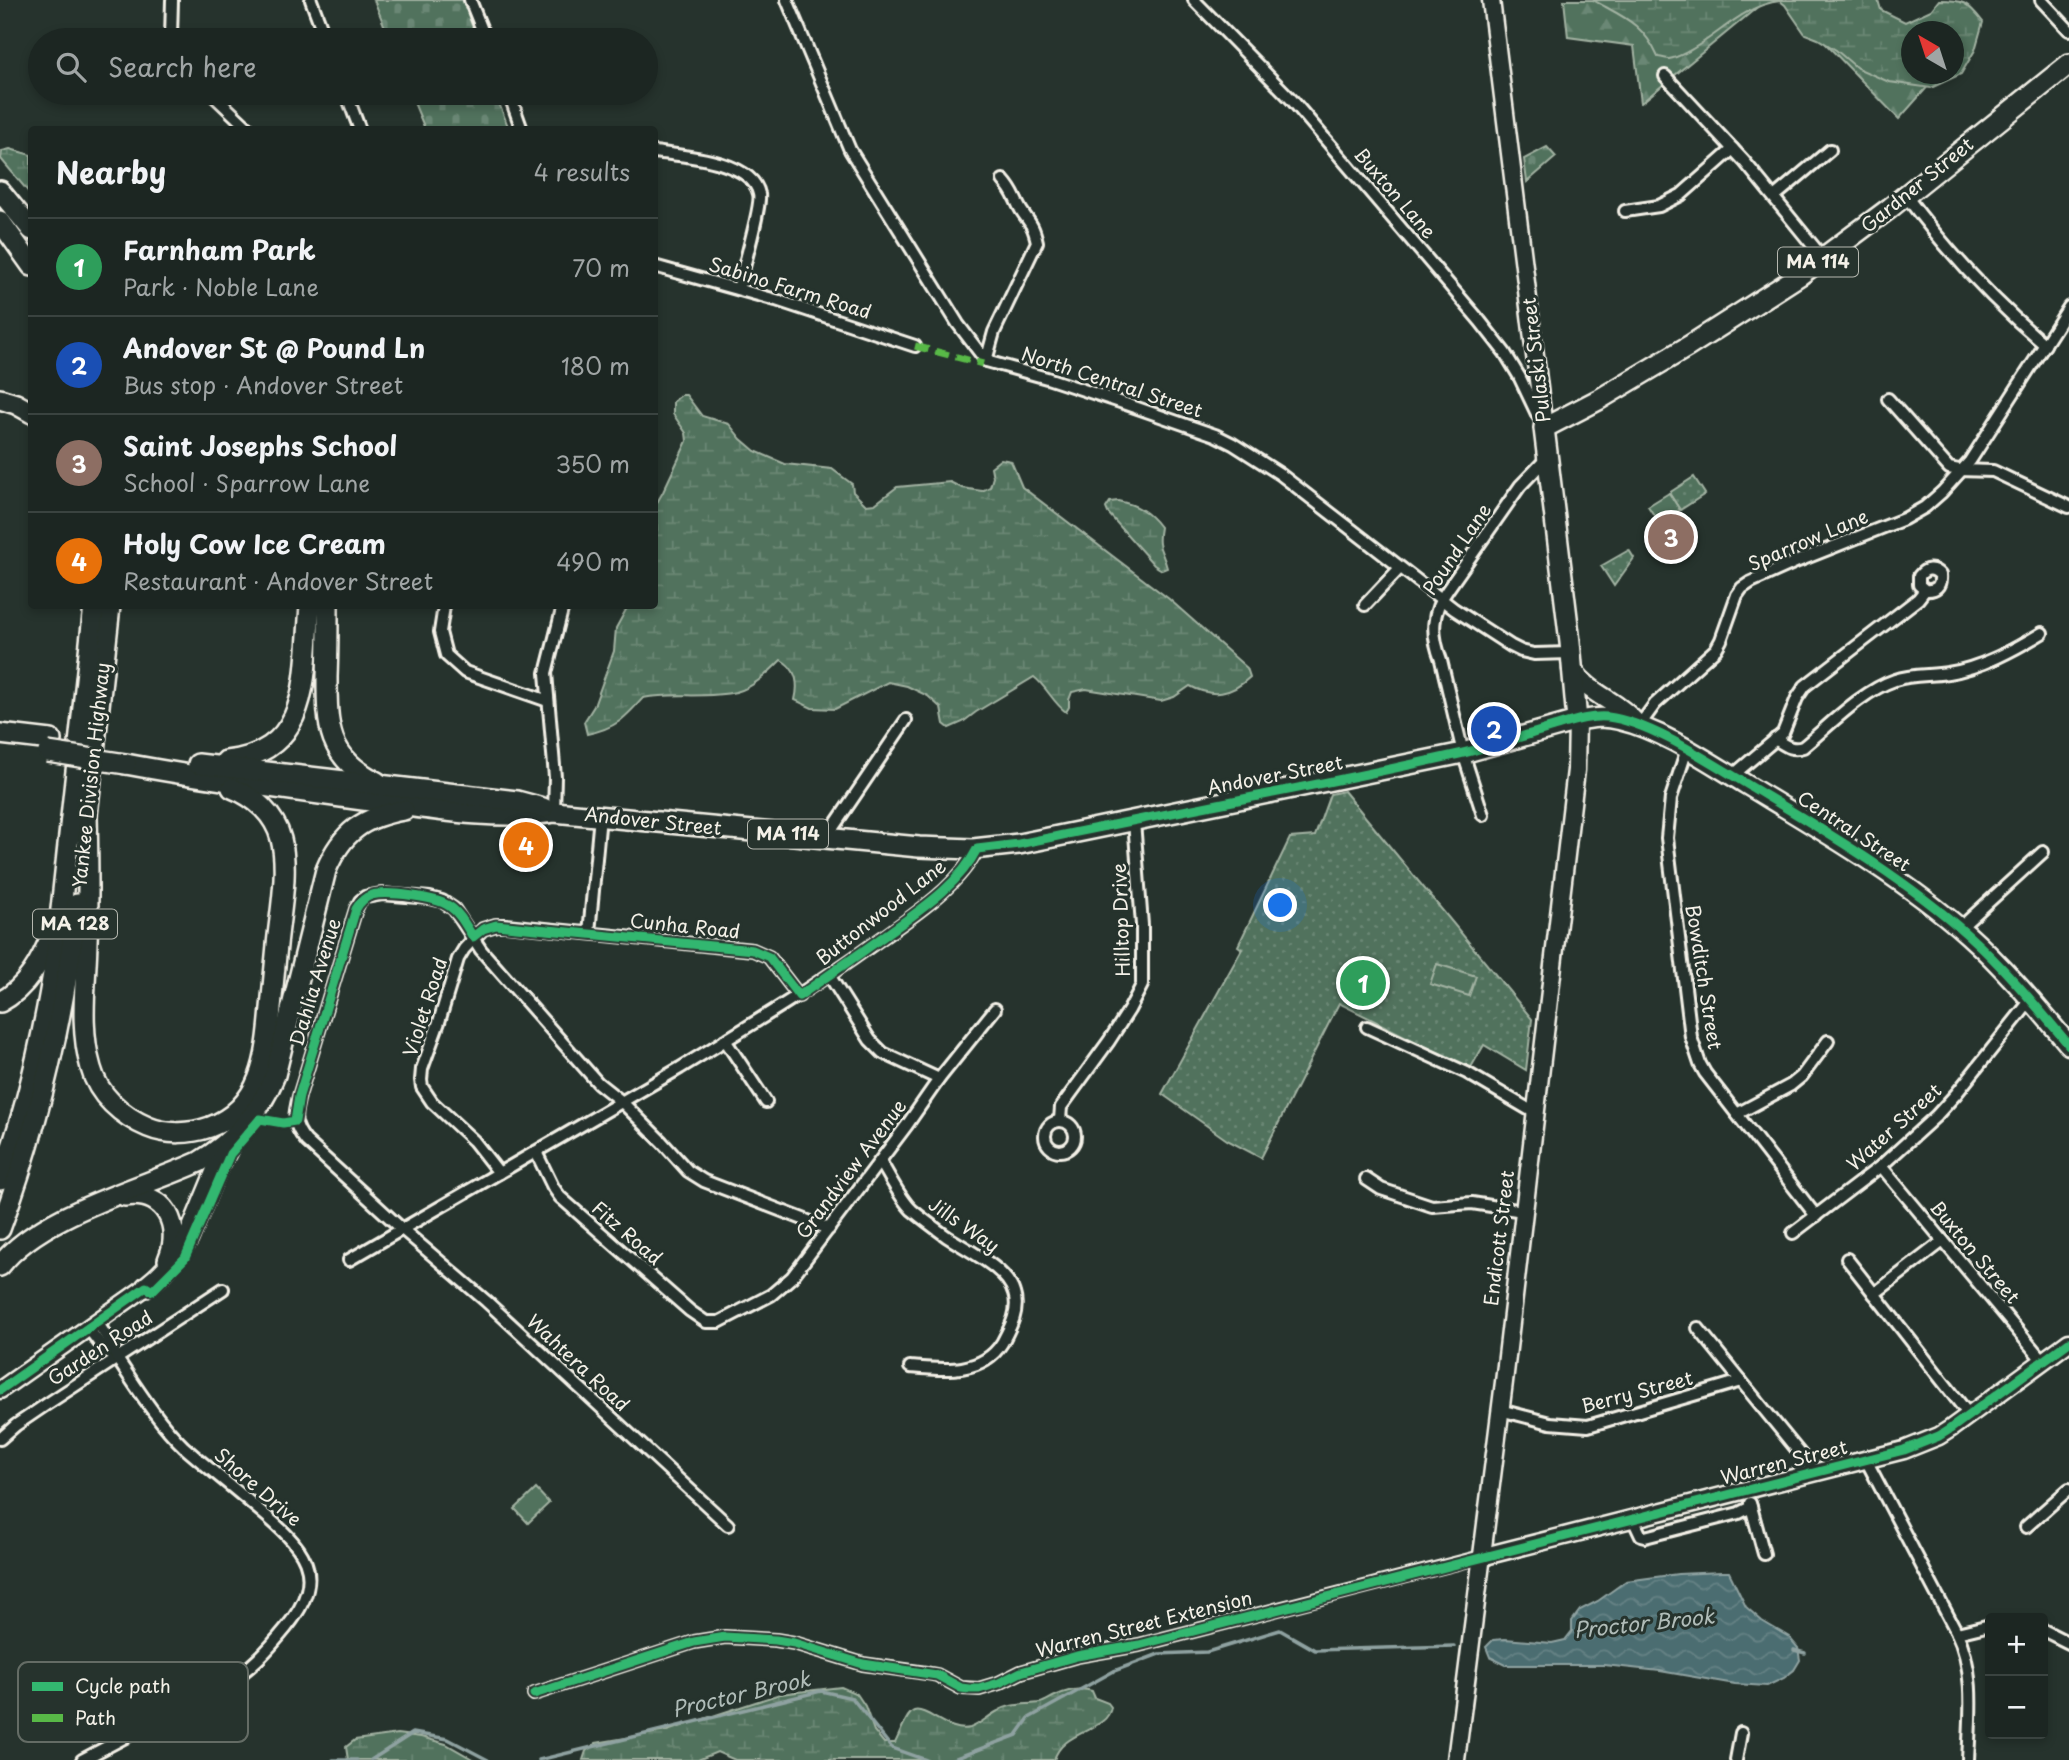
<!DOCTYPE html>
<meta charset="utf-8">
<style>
:root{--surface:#1c2622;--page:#29322f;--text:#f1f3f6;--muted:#a0a5a5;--line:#3a4340;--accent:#ff9aa2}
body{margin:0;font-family:"Playpen Sans",sans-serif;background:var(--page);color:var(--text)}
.controls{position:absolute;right:21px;bottom:21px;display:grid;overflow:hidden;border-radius:7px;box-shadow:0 4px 10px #0003}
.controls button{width:63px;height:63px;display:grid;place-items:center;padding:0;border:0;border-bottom:2px solid var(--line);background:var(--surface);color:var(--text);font:35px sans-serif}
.compass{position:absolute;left:1901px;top:21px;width:63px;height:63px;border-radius:50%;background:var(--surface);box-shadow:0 4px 10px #0003;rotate:321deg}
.you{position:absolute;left:1281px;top:906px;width:24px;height:24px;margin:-18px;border:5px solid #fff;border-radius:50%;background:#1a73e8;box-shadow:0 0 0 10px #1a73e833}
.badge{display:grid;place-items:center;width:46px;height:46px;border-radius:50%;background:var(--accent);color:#fff;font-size:23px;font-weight:700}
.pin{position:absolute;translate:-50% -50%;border:4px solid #fff;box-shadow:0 2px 7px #0006}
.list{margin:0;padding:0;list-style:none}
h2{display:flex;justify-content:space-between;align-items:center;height:91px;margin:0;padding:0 28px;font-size:30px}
h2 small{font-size:23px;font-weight:400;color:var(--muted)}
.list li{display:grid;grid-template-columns:46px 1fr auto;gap:21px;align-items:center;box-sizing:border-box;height:98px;padding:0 28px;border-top:2px solid var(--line)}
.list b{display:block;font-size:26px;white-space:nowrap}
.list p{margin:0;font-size:23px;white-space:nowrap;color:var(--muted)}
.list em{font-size:23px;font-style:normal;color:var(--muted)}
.icon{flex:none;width:38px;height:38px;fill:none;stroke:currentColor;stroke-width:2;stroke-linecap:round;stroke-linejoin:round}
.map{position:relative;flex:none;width:2069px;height:1760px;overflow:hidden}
.search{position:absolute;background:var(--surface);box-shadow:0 4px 10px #0003;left:28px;top:28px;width:630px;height:77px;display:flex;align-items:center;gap:18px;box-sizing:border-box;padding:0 24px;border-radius:38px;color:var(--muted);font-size:26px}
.panel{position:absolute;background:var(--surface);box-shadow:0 4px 10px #0003;left:28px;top:126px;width:630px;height:483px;border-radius:7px}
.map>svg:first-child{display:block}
</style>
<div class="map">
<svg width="2069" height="1760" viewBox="0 0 2069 1760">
<defs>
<pattern id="forest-firs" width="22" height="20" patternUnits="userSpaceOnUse" patternTransform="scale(1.75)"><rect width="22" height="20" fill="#51725d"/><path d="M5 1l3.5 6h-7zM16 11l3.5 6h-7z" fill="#6b8774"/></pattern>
<pattern id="wetland-marsh" width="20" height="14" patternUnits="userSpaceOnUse" patternTransform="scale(1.75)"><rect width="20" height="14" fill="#51725d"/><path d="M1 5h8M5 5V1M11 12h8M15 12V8" fill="none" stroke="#6b8774"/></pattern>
<pattern id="cemetery-stones" width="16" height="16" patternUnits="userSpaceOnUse" patternTransform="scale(1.75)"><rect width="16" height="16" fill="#51725d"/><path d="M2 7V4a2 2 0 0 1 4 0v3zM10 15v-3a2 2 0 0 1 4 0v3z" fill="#6b8774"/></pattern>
<pattern id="park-dots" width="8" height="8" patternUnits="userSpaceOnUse" patternTransform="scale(1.75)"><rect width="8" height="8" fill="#51725d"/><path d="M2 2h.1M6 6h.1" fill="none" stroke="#6b8774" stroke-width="1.8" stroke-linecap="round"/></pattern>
<pattern id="water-waves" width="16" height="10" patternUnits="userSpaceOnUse" patternTransform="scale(1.75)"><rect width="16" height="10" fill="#4b6d71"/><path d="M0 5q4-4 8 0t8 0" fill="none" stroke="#668285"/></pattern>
</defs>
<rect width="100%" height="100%" fill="#26332d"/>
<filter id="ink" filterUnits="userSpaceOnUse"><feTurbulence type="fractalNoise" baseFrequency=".0143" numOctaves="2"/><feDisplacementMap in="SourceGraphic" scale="14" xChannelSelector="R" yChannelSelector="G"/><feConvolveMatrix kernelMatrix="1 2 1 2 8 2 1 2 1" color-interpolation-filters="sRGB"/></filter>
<g filter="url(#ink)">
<g fill="url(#forest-firs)" stroke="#a2b2a2" stroke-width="2">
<path d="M1564 0H1766L1641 103 1634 46 1568 37Z"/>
<path d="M1783 0 1912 74H1939L1899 119Z"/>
</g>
<g fill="url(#wetland-marsh)" stroke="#a2b2a2" stroke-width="2" fill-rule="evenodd">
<path d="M1593 0H1878L1881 10 1905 22 1931 10 1939 0C1964 0 1967 2 1983 22L1975 50 1961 74 1931 88 1889 82 1857 68 1836 50 1818 39 1805 34 1785 5 1780 1C1744 5 1719 35 1689 51 1683 54 1676 58 1669 59 1668 59 1659 57 1658 57 1643 23 1623 17 1593 0ZM1912 32H1954V74H1912Z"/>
<path d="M10 149 31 155V195L1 159 2 151Z"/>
<path d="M681 395H686L702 416 729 424 741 439 755 451 785 464 832 469 852 484 853 492 866 505 875 504 897 487 950 482 962 488 982 491 990 487 993 477 991 467 1001 459 1011 461 1022 487 1169 599 1247 668 1250 677C1231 695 1213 698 1190 686L1174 697 1161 701 1086 689 1072 692 1069 700V707L1066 712C1053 703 1047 687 1034 677L976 712 963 722 949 728 944 724 941 708 928 696 907 686 888 682 835 709 812 708 795 700C799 684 797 669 781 660 769 672 753 688 736 692 705 699 673 692 643 698 624 719 616 728 587 734L584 722 594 706 614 651 616 628 628 606H654V533L657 530 655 506 663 492 687 441 686 433 673 414V402Z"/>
<path d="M1118 501C1137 505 1148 511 1160 527 1156 550 1162 548 1167 568L1162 570 1154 565 1108 513 1106 508 1110 502Z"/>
<path d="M841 1687 857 1694 865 1706 874 1731 884 1743H895C900 1734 906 1714 914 1711 927 1707 950 1734 970 1728 981 1724 988 1716 998 1711 1010 1703 1026 1705 1040 1703 1045 1702 1050 1698 1055 1696 1066 1691 1080 1687 1092 1691L1095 1698 1108 1703 1111 1707C1108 1732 1062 1730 1054 1760H735L717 1752 698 1760H583L586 1751 596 1743 667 1731 780 1694Z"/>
<path d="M398 1734 421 1737 446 1744 474 1760H348L346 1747 355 1740Z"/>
</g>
<g fill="url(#cemetery-stones)" stroke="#a2b2a2" stroke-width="2">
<path d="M374 0H463L477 40H390Z"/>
<path d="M410 93H495L509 129H425Z"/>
<path d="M1547 147 1556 157 1527 182 1524 159Z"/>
</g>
<g fill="url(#park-dots)" stroke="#a2b2a2" stroke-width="2">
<path d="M1694 477 1705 494 1680 510 1669 493Z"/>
<path d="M1629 550 1634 558 1614 586 1601 566Z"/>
<path d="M1344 791 1532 1019 1526 1070 1484 1045 1470 1069 1339 1003 1261 1158 1227 1140 1162 1094 1242 949 1238 946 1290 838 1315 836 1330 794Z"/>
</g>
<g fill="#51725d" stroke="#a2b2a2" stroke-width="2">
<path d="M1669 493 1680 510 1659 523 1648 506Z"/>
<path d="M1437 964 1476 976 1469 996 1430 984Z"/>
<path d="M536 1489 549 1503 528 1523 515 1509Z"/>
</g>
<path fill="url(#water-waves)" stroke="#8fa2a1" stroke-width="2" d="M1722 1572H1729L1746 1607 1762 1621 1789 1637 1798 1648 1800 1660 1794 1670 1784 1678 1767 1686 1735 1684 1660 1671 1604 1665H1506L1490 1657 1486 1647 1493 1640 1505 1639 1552 1643 1565 1640 1572 1631V1621L1580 1610 1598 1601 1626 1581 1678 1574Z"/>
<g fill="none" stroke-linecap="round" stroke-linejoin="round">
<g stroke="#8fa2a1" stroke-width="3.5">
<path d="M1794 1650 1805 1653"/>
<path d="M333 1760H357"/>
<path d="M371 1760 413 1733 448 1739 488 1760"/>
<path d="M539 1760 821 1691 852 1698 892 1748 926 1760"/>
<path d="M951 1760 1017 1735 1029 1718 1114 1671 1159 1654 1207 1652 1280 1630 1315 1650 1454 1646"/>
</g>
<g stroke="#f4f1e8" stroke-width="16">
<g id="street">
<path d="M172 0 171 37 172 40"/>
<path d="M311 0 326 40"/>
<path d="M470 0 486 40"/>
<path d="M787 0 850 150 958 324 986 361 1047 378 1120 402 1215 435 1233 444 1280 474 1454 609 1511 646 1521 651 1534 654 1571 653"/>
<path d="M1194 0 1292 100 1480 321 1505 353 1519 376 1538 416"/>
<path d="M2041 0 2069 30"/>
<path d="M1665 76 1744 161 1823 258"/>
<path d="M211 93 250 130"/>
<path d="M346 93 360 130"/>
<path d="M509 93 522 130"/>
<path d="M654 152C683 156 752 160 759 194 762 204 742 274 738 289"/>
<path d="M1906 196C1947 251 1992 300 2045 345"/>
<path d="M1774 197 1830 150"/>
<path d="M1625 211 1659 206 1681 195 1733 149"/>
<path d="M654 266 776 300 915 346"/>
<path d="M986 361 994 332 1037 242C1033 224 1030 224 1021 210 1014 198 1014 192 1003 180"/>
<path d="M1888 399 1949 468 1959 470 1993 471 2069 507"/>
<path d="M1365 605 1400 568"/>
<path d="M444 606 440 632 446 655 465 672 548 701"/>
<path d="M1639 726 1655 704 1716 649 1721 640 1737 595 1742 588 1751 582 1798 561 1904 519 1925 507 1942 492 1970 461 2069 307"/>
<path d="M1775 739C1785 745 1791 751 1803 747 1830 725 1862 691 1895 680 1912 674 1930 676 1948 673 1981 668 2014 650 2042 633"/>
<path d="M1687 749 1671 798 1667 838 1691 1037 1700 1064 1705 1073 1816 1216"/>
<path d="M1732 776 1783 733 1797 698 1805 686 1918 599 1925 590C1936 591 1941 586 1940 575 1933 567 1925 568 1919 576V585L1925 590"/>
<path d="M554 812 555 777 546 673 563 606"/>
<path d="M1483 815 1463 753 1441 660C1431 634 1431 612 1448 589L1520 486 1546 459"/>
<path d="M826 838 906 720"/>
<path d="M1960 928 2043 852"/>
<path d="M589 933 600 816"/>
<path d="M829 975 870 1040 883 1053 939 1079"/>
<path d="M1367 1027 1467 1073 1535 1113"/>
<path d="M725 1040 766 1102"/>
<path d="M1737 1114 1791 1085 1802 1076 1828 1041"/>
<path d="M1060 1120 1061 1107 1109 1041 1129 1010 1142 985V925L1134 821"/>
<circle cx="1060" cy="1136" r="15"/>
<path d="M536 1152 553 1187 560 1197 690 1311 706 1322H719L771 1295 792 1277 907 1125 939 1079 995 1009"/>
<path d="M880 1161C889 1175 900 1199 912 1210 923 1219 935 1228 946 1236 967 1250 1007 1268 1014 1293 1020 1311 1010 1328 1002 1343 982 1375 942 1370 910 1367"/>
<path d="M1881 1166 2043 1361"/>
<path d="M499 1173 474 1141 432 1102 422 1087 421 1080 422 1069 439 1022 458 959 464 949 483 929 496 925H506L753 950 769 957 799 996"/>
<path d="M1366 1179 1381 1189 1432 1206 1472 1203 1523 1211"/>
<path d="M1793 1233 1881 1166 1936 1116 1956 1094 2031 1000"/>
<path d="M1847 1259 1969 1415"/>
<path d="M349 1260C459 1195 570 1133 680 1068 745 1028 810 990 872 945 908 919 957 889 977 849"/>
<path d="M1874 1294 1943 1241"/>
<path d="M88 1328 103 1348 116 1357"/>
<path d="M1698 1328 1741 1381"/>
<path d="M1500 1410 1550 1423 1588 1426 1741 1381 1816 1473"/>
<path d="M0 1439 16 1425 47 1404 223 1289"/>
<path d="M1866 1460 1956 1631C1976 1671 1970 1717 1968 1760"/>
<path d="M1750 1503 1764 1554"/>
<path d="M1633 1519 1641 1536 1645 1537 1739 1513 1751 1507"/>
<path d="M728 1525 486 1301 402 1229 306 1141C292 1124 294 1116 299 1096L356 909 360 901 365 897 382 894 430 898 442 901 454 909 481 950 598 1083 622 1102 662 1142 688 1171 704 1181 829 1229"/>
<path d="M2026 1527 2069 1489"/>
<path d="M2043 1630 2069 1643"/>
<path d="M1957 1633 1990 1625"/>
<path d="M534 1694 694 1642 725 1637 776 1640 794 1643 863 1664 926 1673 937 1675 961 1688 979 1689 999 1683 1021 1672 1077 1656 1139 1645 1481 1557"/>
<path d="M82 1760 224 1685C250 1670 268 1650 286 1628 331 1573 302 1546 258 1509 234 1488 208 1468 184 1447 157 1421 137 1388 116 1357L112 1345 97 1322"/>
<path d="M1736 1760 1741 1733"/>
</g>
</g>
<g stroke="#f4f1e8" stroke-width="21">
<g id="secondary">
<path d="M1491 0 1544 428"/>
<path d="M0 1390 146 1287"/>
<path d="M1481 1557 1904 1450 1939 1436 1950 1429 2069 1342"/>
<path d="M1456 1760 1504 1382 1576 770 1577 721"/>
</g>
</g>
<g stroke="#f4f1e8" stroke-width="23">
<g id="primary">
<path d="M1572 669C1591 696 1615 699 1635 722"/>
<path d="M1577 721C1592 718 1604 716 1619 720 1663 730 1709 762 1747 785 1823 831 1901 876 1968 935 2005 968 2037 1007 2069 1045"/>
</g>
</g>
<g stroke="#f4f1e8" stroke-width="24">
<g id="highway">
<path d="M0 191 32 230"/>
<path d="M0 221 32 266"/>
<path d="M0 399 16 404 32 413"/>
<path d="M328 606C328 629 328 653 327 677 327 725 327 758 377 782"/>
<path d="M0 734 51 740"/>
<path d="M226 761C313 752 304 672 310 606"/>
<path d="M126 764C205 779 284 789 363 800 425 808 492 821 554 812L919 847 973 849 1019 844 1463 753 1577 721 1570 642 1544 428 1598 400 1689 346 1800 275 1890 208 2069 64"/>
<path d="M198 764 517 801 543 808"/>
<path d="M87 815C88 857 89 899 87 942 86 984 79 1027 91 1068 98 1095 122 1116 148 1127 167 1135 190 1134 210 1127 262 1107 267 1057 271 1008 273 987 275 966 277 945 280 913 289 870 281 839 275 815 255 797 232 788"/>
<path d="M86 825 110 606"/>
<path d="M0 1002C27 988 41 961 52 934"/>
<path d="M0 1180C28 1108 44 1032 56 955L94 606"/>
<path d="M125 1196C165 1190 183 1226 168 1260"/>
<path d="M0 1229C40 1122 64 1017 77 904"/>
<path d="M0 1266C40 1214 139 1189 199 1162 234 1141 260 1113 275 1075L326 870C342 832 363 817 404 810"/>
<path d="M146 1287C164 1273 177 1259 188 1239L217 1169 231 1143"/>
</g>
</g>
<use href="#street" stroke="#26332d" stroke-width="10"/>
<use href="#secondary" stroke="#26332d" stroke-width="16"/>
<use href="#primary" stroke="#26332d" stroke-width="18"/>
<use href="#highway" stroke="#26332d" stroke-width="19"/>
<g stroke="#f4f1e8" stroke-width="24" stroke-linecap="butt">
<path id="highway-bridge" d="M48 752 126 764"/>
</g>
<use href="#highway-bridge" stroke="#26332d" stroke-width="19"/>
<path stroke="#58b947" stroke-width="7" stroke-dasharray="14 7" stroke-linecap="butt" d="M915 346 983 364"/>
<g stroke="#26332d" stroke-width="13">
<g id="cycleway">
<path d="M0 1390 146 1287 152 1291 185 1258 230 1154 260 1119 283 1123 295 1121 299 1096 356 909C360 902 364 897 372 895 388 891 436 897 449 906 460 913 466 926 473 937L483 929 496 925 753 950 769 957 799 996C829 975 858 955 887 934 920 910 959 885 977 849L1019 844C1166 813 1313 787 1459 754 1490 747 1520 737 1550 728 1568 723 1589 715 1608 717 1649 722 1705 759 1740 780 1819 828 1900 874 1969 936 2006 969 2037 1007 2069 1045"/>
<path d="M534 1694 694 1642 725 1637 776 1640 794 1643 863 1664 937 1675 961 1688 969 1689H979L999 1683 1021 1672 1077 1656 1139 1645 1174 1636 1904 1450 1939 1436 1950 1429 2069 1342"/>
</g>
</g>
<use href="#cycleway" stroke="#33b770" stroke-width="9"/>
</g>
</g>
<g text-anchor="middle" stroke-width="6" stroke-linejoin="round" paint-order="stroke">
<g fill="#26332d" stroke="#b6b8b0" stroke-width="2">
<rect x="1778" y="247.5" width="80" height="29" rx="5"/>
<rect x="748" y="819.5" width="80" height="29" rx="5"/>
<rect x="33" y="909.5" width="84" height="29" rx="5"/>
</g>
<g font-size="18" font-weight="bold" fill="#f4f1e8">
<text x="1818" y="268">MA 114</text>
<text x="788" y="840">MA 114</text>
<text x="75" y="930">MA 128</text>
</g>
<g font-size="19" fill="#f4f1e8" stroke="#26332d">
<text transform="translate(1917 185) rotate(-39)" y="7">Gardner Street</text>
<text transform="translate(1395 193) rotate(49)" y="7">Buxton Lane</text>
<text transform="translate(790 288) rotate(17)" y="7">Sabino Farm Road</text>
<text transform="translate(1536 360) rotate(-97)" y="7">Pulaski Street</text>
<text transform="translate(1112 382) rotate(18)" y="7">North Central Street</text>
<text transform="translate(1808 540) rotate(-23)" y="7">Sparrow Lane</text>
<text transform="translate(1457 549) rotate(-56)" y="7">Pound Lane</text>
<text transform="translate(91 775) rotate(-84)" y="7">Yankee Division Highway</text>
<text transform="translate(1275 775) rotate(-11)" y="7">Andover Street</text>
<text transform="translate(653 821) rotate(6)" y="7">Andover Street</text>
<text transform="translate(1854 831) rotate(33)" y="7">Central Street</text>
<text transform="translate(881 912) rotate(-38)" y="7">Buttonwood Lane</text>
<text transform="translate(1121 920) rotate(-92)" y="7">Hilltop Drive</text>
<text transform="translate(685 926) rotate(6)" y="7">Cunha Road</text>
<text transform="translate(1704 977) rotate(81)" y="7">Bowditch Street</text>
<text transform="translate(315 982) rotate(-73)" y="7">Dahlia Avenue</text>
<text transform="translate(425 1007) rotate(-72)" y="7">Violet Road</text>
<text transform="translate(1894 1127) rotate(-42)" y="7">Water Street</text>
<text transform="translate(851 1169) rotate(-53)" y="7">Grandview Avenue</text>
<text transform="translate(964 1225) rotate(35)" y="7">Jills Way</text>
<text transform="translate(627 1233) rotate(41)" y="7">Fitz Road</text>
<text transform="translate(1499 1238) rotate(-83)" y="7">Endicott Street</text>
<text transform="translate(1975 1252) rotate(50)" y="7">Buxton Street</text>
<text transform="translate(100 1348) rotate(-33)" y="7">Garden Road</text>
<text transform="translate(578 1363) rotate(43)" y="7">Wahtera Road</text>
<text transform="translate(1637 1392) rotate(-15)" y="7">Berry Street</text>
<text transform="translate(1784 1462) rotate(-14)" y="7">Warren Street</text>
<text transform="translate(258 1487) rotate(41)" y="7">Shore Drive</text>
<text transform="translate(1144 1624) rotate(-14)" y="7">Warren Street Extension</text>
</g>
<g font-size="21" font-style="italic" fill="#b0bcb8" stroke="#26332d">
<text transform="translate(1644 1624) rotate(-6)" y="7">Proctor Brook</text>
<text transform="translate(741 1695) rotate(-13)" y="7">Proctor Brook</text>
</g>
</g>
<rect x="18" y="1662" width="230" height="80" rx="10" fill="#26332d" stroke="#646c65" stroke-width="2"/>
<rect x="32" y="1682" width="31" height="9" fill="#33b770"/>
<rect x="32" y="1714" width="31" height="8" fill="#58b947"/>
<g font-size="19" fill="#f4f1e8">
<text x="75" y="1693">Cycle path</text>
<text x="75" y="1725">Path</text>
</g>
</svg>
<div class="controls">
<button>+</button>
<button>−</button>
</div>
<svg class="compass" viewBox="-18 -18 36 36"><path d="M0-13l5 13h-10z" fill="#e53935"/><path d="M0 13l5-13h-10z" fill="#a0a5a5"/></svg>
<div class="you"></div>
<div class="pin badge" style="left:1363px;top:983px;background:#2e9e5b">1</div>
<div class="pin badge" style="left:1494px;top:729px;background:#1a4fb4">2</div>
<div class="pin badge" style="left:1671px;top:537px;background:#8d6e63">3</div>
<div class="pin badge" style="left:526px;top:845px;background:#e8710a">4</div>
<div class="search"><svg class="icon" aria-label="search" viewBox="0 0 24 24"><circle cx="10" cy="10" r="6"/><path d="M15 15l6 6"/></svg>Search here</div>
<section class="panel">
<h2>Nearby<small>4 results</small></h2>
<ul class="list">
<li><span class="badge" style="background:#2e9e5b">1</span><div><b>Farnham Park</b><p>Park · Noble Lane</p></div><em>70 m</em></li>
<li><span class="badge" style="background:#1a4fb4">2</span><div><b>Andover St @ Pound Ln</b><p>Bus stop · Andover Street</p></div><em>180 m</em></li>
<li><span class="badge" style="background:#8d6e63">3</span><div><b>Saint Josephs School</b><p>School · Sparrow Lane</p></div><em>350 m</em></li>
<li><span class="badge" style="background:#e8710a">4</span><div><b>Holy Cow Ice Cream</b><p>Restaurant · Andover Street</p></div><em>490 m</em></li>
</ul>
</section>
</div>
